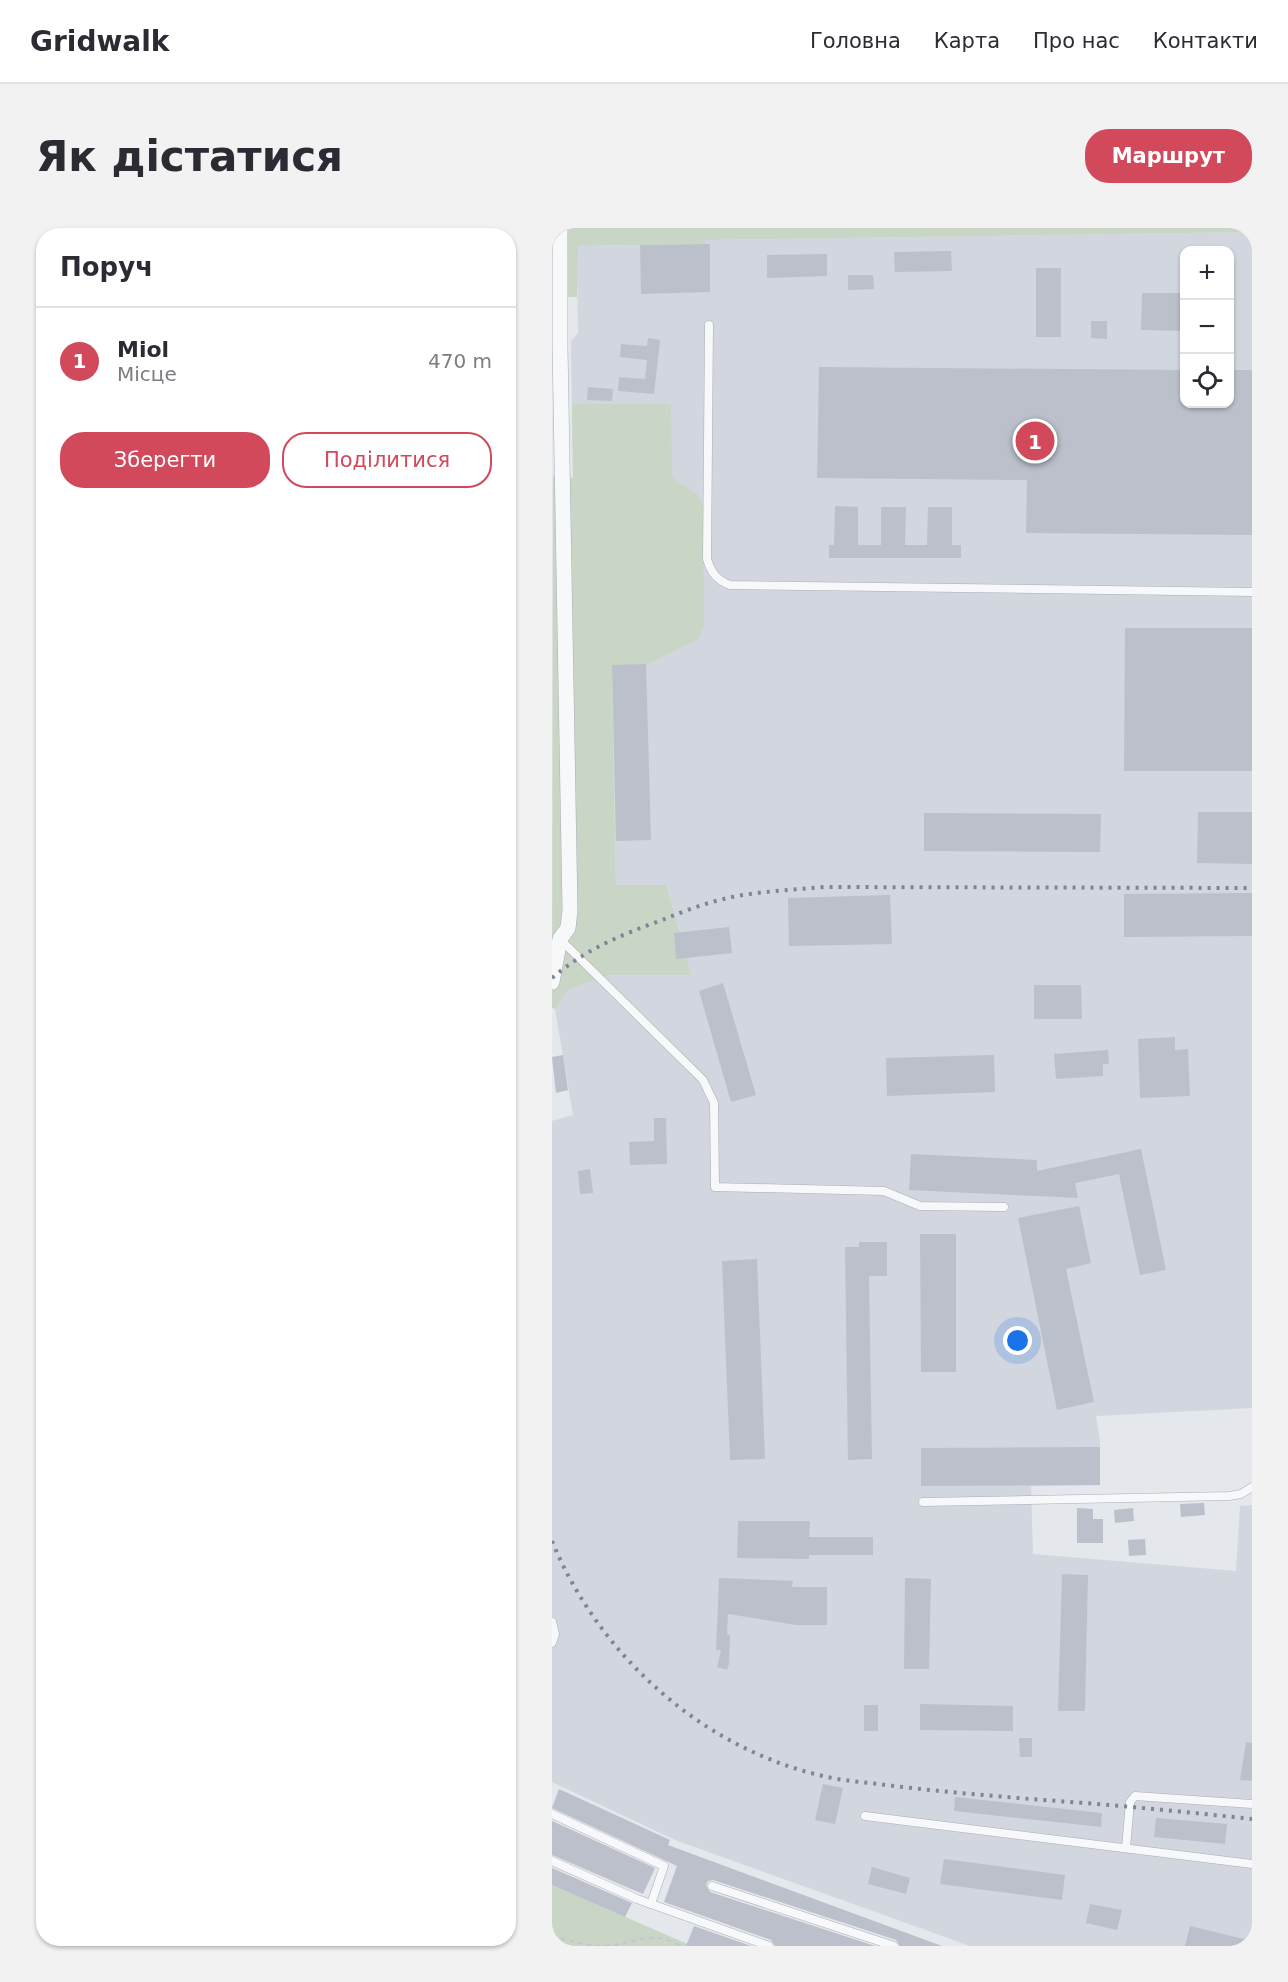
<!DOCTYPE html>
<html lang="uk">
<meta charset="utf-8">
<style>
:root{--surface:#fff;--page:#f2f2f3;--text:#2b2b33;--muted:#7c7c81;--line:#e1e1e2;--accent:#d1495b}
body{margin:0;font-family:"DejaVu Sans",sans-serif;background:var(--page);color:var(--text)}
.controls{position:absolute;right:18px;top:18px;display:grid;overflow:hidden;border-radius:12px;box-shadow:0 2px 4px #0004}
.controls button{width:54px;height:54px;display:grid;place-items:center;padding:0;border:0;border-bottom:2px solid var(--line);background:var(--surface);color:var(--text);font:30px sans-serif}
.you{position:absolute;left:466px;top:1113px;width:21px;height:21px;margin:-15px;border:4px solid #fff;border-radius:50%;background:#1a73e8;box-shadow:0 0 0 9px #1a73e833}
.badge{display:grid;place-items:center;width:39px;height:39px;border-radius:50%;background:var(--accent);color:#fff;font-size:20px;font-weight:700}
.pin{position:absolute;translate:-50% -50%;border:3px solid #fff;box-shadow:0 2px 6px #0006}
.list{margin:0;padding:0;list-style:none}
h2{display:flex;justify-content:space-between;align-items:center;height:78px;margin:0;padding:0 24px;font-size:26px}
h2 small{font-size:20px;font-weight:400;color:var(--muted)}
.list li{display:grid;grid-template-columns:39px 1fr auto;gap:18px;align-items:center;box-sizing:border-box;height:108px;padding:0 24px;border-top:2px solid var(--line)}
.list b{display:block;font-size:22px;white-space:nowrap}
.list p{margin:0;font-size:20px;white-space:nowrap;color:var(--muted)}
.list em{font-size:20px;font-style:normal;color:var(--muted)}
.actions{display:flex;gap:12px;padding:18px 24px}
.actions a{flex:1;padding:14px 0;border:2px solid var(--accent);border-radius:24px;text-align:center;font-size:21px;color:var(--accent)}
.actions .main{background:var(--accent);color:#fff}
.icon{flex:none;width:33px;height:33px;fill:none;stroke:currentColor;stroke-width:2;stroke-linecap:round;stroke-linejoin:round}
.map{position:relative;flex:none;width:700px;height:1718px;overflow:hidden;border-radius:24px}
header{display:flex;align-items:center;gap:36px;box-sizing:border-box;height:84px;padding:0 30px;background:var(--surface);border-bottom:2px solid var(--line)}
header strong{font-size:28px}
nav{display:flex;gap:33px;margin-inline-start:auto;font-size:21px}
.intro{display:flex;align-items:center;justify-content:space-between;box-sizing:border-box;height:144px;padding:0 36px}
h1{margin:0;font-size:42px}
.button{padding:15px 27px;border-radius:24px;background:var(--accent);color:#fff;font-size:21px;font-weight:700}
main{display:flex;gap:36px;padding:0 36px}
aside{flex:1;background:var(--surface);border-radius:24px;box-shadow:0 2px 4px #0004}
.map>svg:first-child{display:block}
</style>
<header>
<strong>Gridwalk</strong>
<nav><a>Головна</a><a>Карта</a><a>Про нас</a><a>Контакти</a></nav>
</header>
<div class="intro"><h1>Як дістатися</h1><a class="button">Маршрут</a></div>
<main>
<aside>
<h2>Поруч<small></small></h2>
<ul class="list">
<li><span class="badge">1</span><div><b>Miol</b><p>Місце</p></div><em>470 m</em></li>
</ul>
<div class="actions"><a class="main">Зберегти</a><a>Поділитися</a></div>
</aside>
<div class="map">
<svg width="700" height="1718" viewBox="0 0 700 1718">
<rect width="100%" height="100%" fill="#e4e7ec"/>
<path fill="#d2d6de" fill-rule="evenodd" d="M700 4V1180L544 1188 548 1212V1257L479 1258 481 1326 684 1343 688 1278 700 1277V1718H418L123 1612 0 1554V893L21 887 3 781 16 762 56 746 139 747 124 731 122 705 128 703 114 657H64L60 417 21 250 19 113 26 105 25 18 153 16V12ZM632 22H678V176H632Z"/>
<g fill="#c9d6c5">
<path d="M0 0H700V4L153 12V16L26 18 25 69H0Z"/>
<path d="M20 176H119L120 247C128 260 148 262 151 277L152 398 146 411 95 436 60 438 64 657H114L128 704 122 705 124 730H134L139 747H56L16 762 3 781 0 780 1 248 21 250Z"/>
<path d="M0 1657 140 1718H0Z"/>
</g>
<g fill="#bbc0ca">
<path d="M158 16V64L89 66 88 17Z"/>
<path d="M399 23 400 43 343 44 342 24Z"/>
<path d="M275 26V48L215 50V27Z"/>
<rect x="484" y="40" width="25" height="69"/>
<path d="M296 47H321L322 61 296 62Z"/>
<path d="M590 65H633V103L589 102Z"/>
<path d="M539 93H555V111L539 110Z"/>
<path d="M96 110 108 112 102 166 66 163 67 149 93 151 95 132 68 129 69 116 95 118Z"/>
<path d="M267 139 633 142V176H678V142H700V307L474 305 475 252 265 250Z"/>
<path d="M36 159 61 161 60 173 35 172Z"/>
<path d="M283 278 306 279V317H329V279H354L353 317H375L376 279H400V317H409V330H277V317H282Z"/>
<path d="M573 400H700V543H572Z"/>
<path d="M94 436 99 612 64 613 60 437Z"/>
<path d="M646 584H700V636L645 635Z"/>
<path d="M372 585 549 586 548 624 372 623Z"/>
<path d="M700 665V708L572 709V666Z"/>
<path d="M338 667 340 716 237 718 236 670Z"/>
<path d="M177 699 180 725 124 731 122 705Z"/>
<path d="M171 755 204 867 179 874 147 763Z"/>
<path d="M482 757H529L530 791H482Z"/>
<path d="M623 809V822L636 821 638 868 588 870 586 811Z"/>
<path d="M556 822 557 836H551V848L504 851 502 826Z"/>
<path d="M11 827 16 862 4 865 0 829Z"/>
<path d="M442 827 443 864 335 868 334 830Z"/>
<path d="M102 890H114L115 936 78 937 77 914 102 913Z"/>
<path d="M589 921 614 1042 588 1047 567 946 523 955 526 970 357 962 359 926 485 932V943Z"/>
<path d="M38 941 41 965 28 966 26 943Z"/>
<path d="M527 978 539 1035 514 1041 542 1174 505 1182 466 990Z"/>
<path d="M368 1006H404V1144H369Z"/>
<path d="M307 1014H335V1048H317L320 1231 296 1232 293 1019H307Z"/>
<path d="M205 1031 213 1231 178 1232 170 1033Z"/>
<path d="M548 1219V1257L369 1258V1220Z"/>
<path d="M652 1275 653 1287 629 1289 628 1276Z"/>
<path d="M525 1280 541 1281V1291H551V1315H525Z"/>
<path d="M581 1280 582 1293 563 1295 562 1282Z"/>
<path d="M186 1293H258L257 1309H321V1327H257V1331L185 1330Z"/>
<path d="M593 1311 594 1327 577 1328 576 1312Z"/>
<path d="M510 1346 536 1347 533 1483H506Z"/>
<path d="M167 1350 241 1353 240 1359H275V1397H244L176 1386 175 1407H178L177 1436 175 1442 165 1439 169 1422H164Z"/>
<path d="M353 1350 379 1351 377 1441H352Z"/>
<path d="M368 1476 461 1478V1503L368 1502Z"/>
<rect x="312" y="1477" width="14" height="26"/>
<path d="M467 1510H480V1529H468Z"/>
<path d="M694 1514 700 1515V1553L688 1552Z"/>
<path d="M271 1556 291 1560 283 1596 263 1592Z"/>
<path d="M7 1561 118 1612 116 1617 390 1718H348L344 1712 161 1652 156 1653 154 1657 158 1664 323 1718H223L219 1712 112 1674 125 1638 0 1580Z"/>
<path d="M403 1569 550 1585 549 1599 402 1583Z"/>
<path d="M604 1590 675 1596 673 1616 602 1609Z"/>
<path d="M0 1593 103 1640 91 1666 0 1627Z"/>
<path d="M392 1631 513 1647 510 1672 388 1656Z"/>
<path d="M320 1639 358 1650 354 1666 316 1656Z"/>
<path d="M0 1640 80 1675 73 1689 0 1657Z"/>
<path d="M538 1676 570 1682 565 1702 534 1695Z"/>
<path d="M142 1698 199 1718H134Z"/>
<path d="M638 1698 700 1713V1718H633Z"/>
</g>
<g fill="none" stroke-linecap="round" stroke-linejoin="round">
<g stroke="#a9aeb7" stroke-width="9">
<g id="lane">
<path d="M157 97 155 331C159 344 164 352 178 357L700 364"/>
<path d="M9 712 151 852 162 875 163 959 332 963 368 978 452 979"/>
<path d="M371 1274 677 1268 689 1266 700 1259"/>
<path d="M0 1394 3 1406 0 1415"/>
<path d="M0 1586 112 1638 99 1676"/>
<path d="M313 1588 700 1636"/>
<path d="M574 1620 578 1574 583 1568 700 1576"/>
<path d="M0 1633 85 1671 217 1718"/>
<path d="M160 1658 342 1718"/>
</g>
</g>
<g stroke="#a9aeb7" stroke-width="16">
<path id="street" d="M0 754 8 711 16 700 18 683 8 118V0"/>
</g>
<path stroke="#c2c5cb" stroke-width="2" stroke-dasharray="4.5 4.5" stroke-linecap="butt" d="M0 1708C17 1712 34 1718 51 1718 83 1717 96 1700 129 1718"/>
<use href="#lane" stroke="#f7f8fa" stroke-width="8"/>
<use href="#street" stroke="#f7f8fa" stroke-width="15"/>
<g stroke="#7d8696" stroke-width="4" stroke-dasharray="3 6" stroke-linecap="butt">
<path d="M0 750C34 721 69 707 110 692 132 683 156 674 180 669 210 663 241 662 272 659L700 660"/>
<path d="M0 1313C47 1427 149 1520 271 1548 291 1553 313 1554 334 1557 382 1563 430 1567 478 1571 552 1576 626 1583 700 1591"/>
</g>
</g>
</svg>
<div class="controls">
<button>+</button>
<button>−</button>
<button><svg class="icon" aria-label="locate" viewBox="0 0 24 24"><circle cx="12" cy="12" r="6"/><path d="M12 2v4M12 18v4M2 12h4M18 12h4"/></svg></button>
</div>
<div class="you"></div>
<div class="pin badge" style="left:483px;top:213px">1</div>
</div>
</main>
